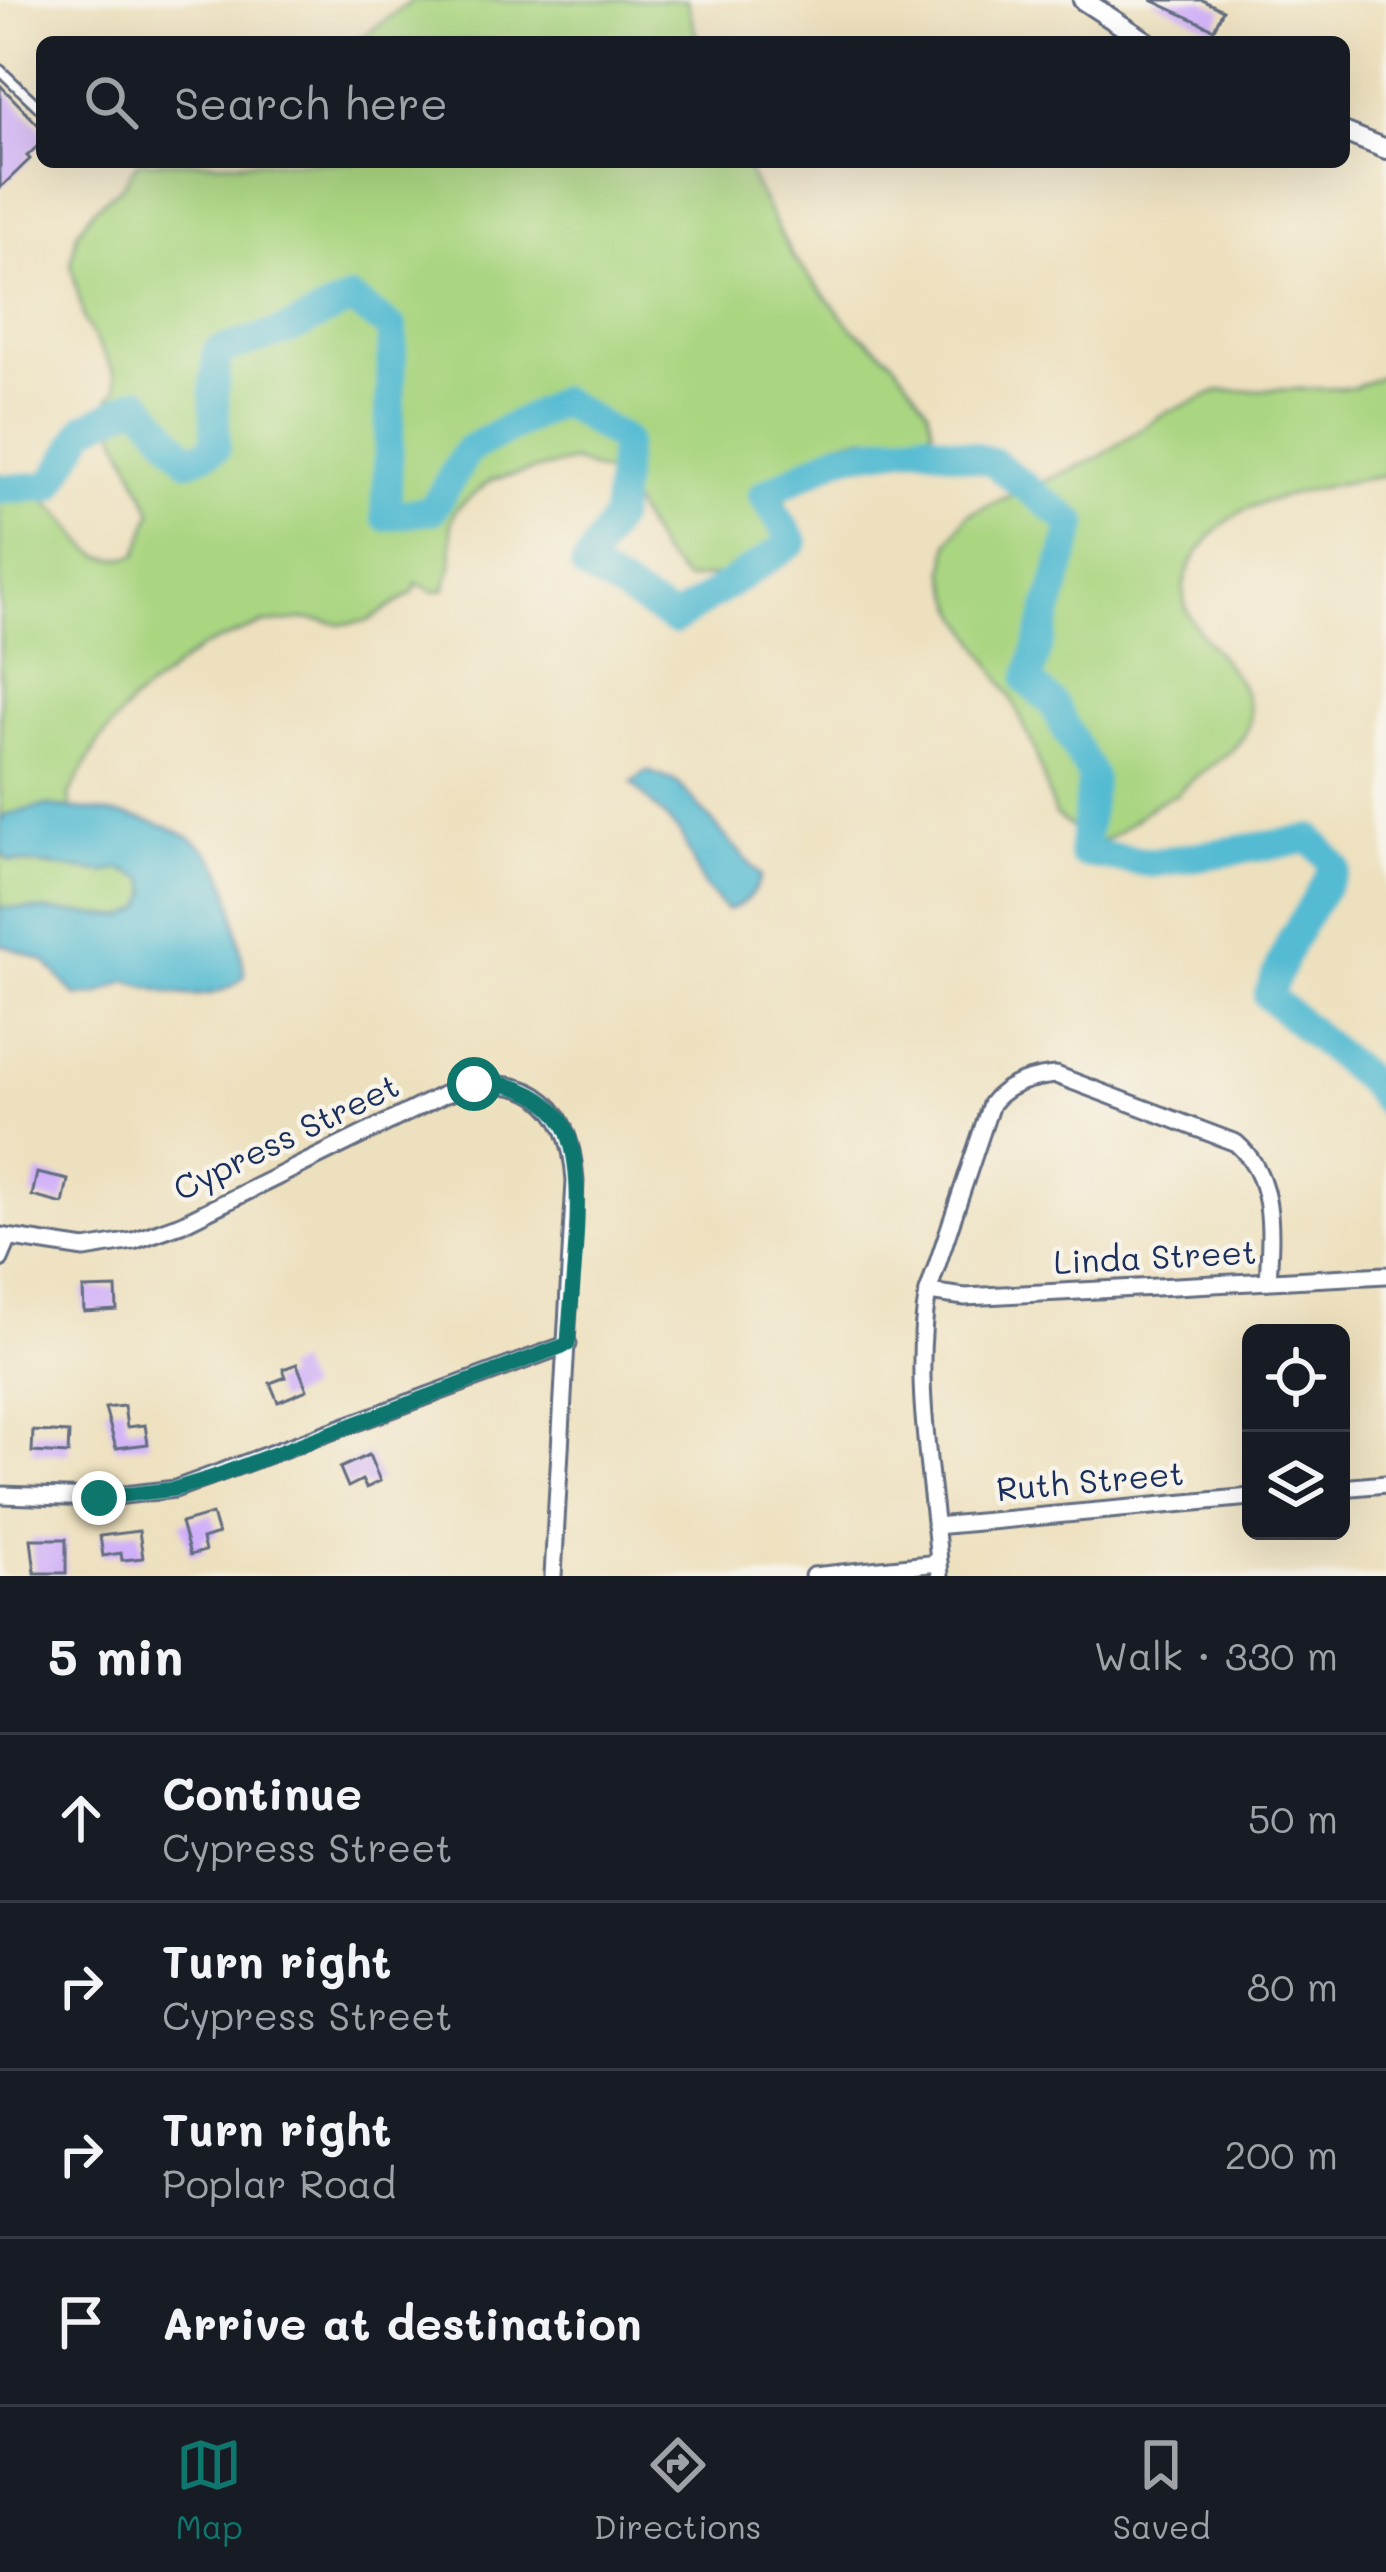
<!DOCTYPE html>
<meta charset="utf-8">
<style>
:root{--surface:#171b24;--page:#242831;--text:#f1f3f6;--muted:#9ea1a6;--line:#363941;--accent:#0f766e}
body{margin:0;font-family:Mali,sans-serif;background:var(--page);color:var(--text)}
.controls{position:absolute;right:36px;bottom:36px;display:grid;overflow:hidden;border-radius:18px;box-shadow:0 12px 48px #0002}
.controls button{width:108px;height:108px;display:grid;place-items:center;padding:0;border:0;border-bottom:3px solid var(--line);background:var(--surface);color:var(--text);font:60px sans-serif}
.stop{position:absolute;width:36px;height:36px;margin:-27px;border:9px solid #0f766e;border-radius:50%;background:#fff}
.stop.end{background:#0f766e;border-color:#fff;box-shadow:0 3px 12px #0008}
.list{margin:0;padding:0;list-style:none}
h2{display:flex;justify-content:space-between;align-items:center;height:156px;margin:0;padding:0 48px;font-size:51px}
h2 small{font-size:39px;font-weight:400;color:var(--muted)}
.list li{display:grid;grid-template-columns:78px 1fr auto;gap:36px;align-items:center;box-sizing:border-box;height:168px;padding:0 48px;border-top:3px solid var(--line)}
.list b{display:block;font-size:45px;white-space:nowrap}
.list p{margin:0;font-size:39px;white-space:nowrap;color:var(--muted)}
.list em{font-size:39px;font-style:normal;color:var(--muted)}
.icon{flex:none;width:66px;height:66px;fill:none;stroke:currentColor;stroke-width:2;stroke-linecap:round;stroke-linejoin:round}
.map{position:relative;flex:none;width:1386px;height:1576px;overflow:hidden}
.search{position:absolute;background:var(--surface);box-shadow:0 12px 48px #0002;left:36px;right:36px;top:36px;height:132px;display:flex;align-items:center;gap:30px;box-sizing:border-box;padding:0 42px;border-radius:18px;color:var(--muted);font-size:45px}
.sheet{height:828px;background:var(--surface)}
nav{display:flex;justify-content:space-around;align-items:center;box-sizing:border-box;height:168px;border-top:3px solid var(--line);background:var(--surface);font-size:33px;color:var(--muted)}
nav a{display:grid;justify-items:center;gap:6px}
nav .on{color:var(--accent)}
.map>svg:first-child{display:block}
</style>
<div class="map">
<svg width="1386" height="1576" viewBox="0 0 1386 1576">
<rect width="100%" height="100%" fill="#f7f3e8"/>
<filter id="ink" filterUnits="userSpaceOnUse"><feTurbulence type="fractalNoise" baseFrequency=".00833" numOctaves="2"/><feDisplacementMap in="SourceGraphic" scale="24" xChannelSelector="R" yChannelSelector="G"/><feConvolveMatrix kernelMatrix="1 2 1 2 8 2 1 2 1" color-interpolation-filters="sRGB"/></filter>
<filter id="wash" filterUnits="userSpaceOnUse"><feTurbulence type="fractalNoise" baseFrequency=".004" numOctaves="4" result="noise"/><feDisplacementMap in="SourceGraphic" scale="48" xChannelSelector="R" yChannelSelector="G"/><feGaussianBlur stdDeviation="2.7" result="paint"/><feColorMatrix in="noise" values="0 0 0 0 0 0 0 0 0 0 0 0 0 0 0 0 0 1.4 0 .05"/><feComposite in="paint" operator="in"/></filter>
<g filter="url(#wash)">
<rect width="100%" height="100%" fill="#ede0be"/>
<g fill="#aad581" stroke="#628270" stroke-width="3">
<path d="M413 0H687L698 42H356Z"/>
<path d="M138 162H743L792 256 852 328 893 360 928 409 933 429 917 437H861L836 442 792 475 786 493 785 553 768 568 686 580 661 554 617 477 573 461 491 480 455 510 451 523 452 563 445 589 434 592 416 583 414 592 368 621 343 624 306 619 262 624 202 647 132 702 98 743 69 795 71 809 45 806 5 815 0 823V474C22 483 41 494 58 512 87 541 90 568 137 555L152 512 113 425 109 398 117 390 115 374 84 320 71 264 77 233 94 209 123 185Z"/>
<path d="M1386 374V476C1354 480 1270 496 1243 511 1213 527 1174 571 1186 607 1198 646 1260 680 1248 726 1240 755 1195 771 1176 795 1146 802 1128 834 1093 844L1055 815 1034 748 1011 697 957 609 945 571 949 542 968 514 1098 458 1163 414 1219 391 1354 388Z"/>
<path d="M0 851 9 861 105 872 121 869 145 879 149 892 143 908 125 917 0 907Z"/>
</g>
<g fill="#54bbd2" stroke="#387598" stroke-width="3">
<path d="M647 771 677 782 761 876C756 892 743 907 726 910L704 886 680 833 632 783Z"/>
<path d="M45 806C100 812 196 814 223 874 235 901 239 946 245 976 211 1008 167 993 127 981L96 995 76 996 45 961 0 944V907L125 917 143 908 149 892 145 879 121 869 105 872 9 861 0 851V823L4 815Z"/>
</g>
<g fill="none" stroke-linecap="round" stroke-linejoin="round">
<path stroke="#54bbd2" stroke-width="30" d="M0 489 51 486 85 428 139 401 189 460 216 448 214 391 217 352 291 329 351 300 393 329 386 516 432 510 468 450 561 401 624 441 616 517 585 567 674 620 794 542 763 495 840 455 922 444 993 462 1074 524 1028 681 1052 703 1092 777 1083 853 1152 863 1311 839 1336 867 1292 939 1268 996 1367 1080 1386 1102"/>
</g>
<g id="blocks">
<g fill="#cfaef9">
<path d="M1151 0H1202L1223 10 1214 29Z"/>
<path d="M0 85 42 129V142L27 156 30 159 0 188Z"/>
<path d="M37 1173 68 1180 63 1204 32 1196Z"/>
<path d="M116 1288 117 1310 84 1312 83 1289Z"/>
<path d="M297 1364 307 1390 278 1402 270 1383 286 1377 283 1369Z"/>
<path d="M124 1406 127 1427 145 1425 148 1444 116 1448 105 1408Z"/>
<path d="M33 1431 69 1433 68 1454 32 1452Z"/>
<path d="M369 1455 380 1481 366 1488 362 1480 348 1487 340 1468Z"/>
<path d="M212 1514 218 1534 202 1539 205 1551 190 1555 181 1523Z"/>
<path d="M139 1531 143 1558 122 1560 121 1553 103 1556 100 1536Z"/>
<path d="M31 1539H66V1573H35Z"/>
</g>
</g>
</g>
<g filter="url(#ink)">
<use href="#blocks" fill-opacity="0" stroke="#646d80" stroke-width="3"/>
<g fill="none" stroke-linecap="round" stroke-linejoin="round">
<g stroke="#646d80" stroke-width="14">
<path id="service" d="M0 70 42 110"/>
</g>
<g stroke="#646d80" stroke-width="21">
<g id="minor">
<path d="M0 1236 85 1249 133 1241 181 1224 443 1095C521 1068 570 1096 575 1181L553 1576"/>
<path d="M0 1259 9 1238"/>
<path d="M928 1292 965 1297 1386 1275"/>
<path d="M1341 1488 1386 1484"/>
<path d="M0 1495 99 1498 175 1489 568 1344"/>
<path d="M935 1526 1251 1497"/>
<path d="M813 1576 939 1563"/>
<path d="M940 1576C934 1482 911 1386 928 1292L991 1104C1006 1084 1032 1077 1056 1075L1236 1143C1276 1178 1271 1232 1268 1281"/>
</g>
</g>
<g stroke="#646d80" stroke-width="24">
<g id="tertiary">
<path d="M1083 0 1147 42"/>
<path d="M1344 132 1386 149"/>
</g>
</g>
<use href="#service" stroke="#fff" stroke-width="8"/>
<use href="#minor" stroke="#fff" stroke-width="15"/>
<use href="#tertiary" stroke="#fff" stroke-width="18"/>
</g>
</g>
<g fill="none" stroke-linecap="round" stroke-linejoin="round" filter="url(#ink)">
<path stroke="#0f766e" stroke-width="15" d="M99 1498 175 1489 211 1478 568 1344C571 1288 586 1192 570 1140 558 1099 514 1079 474 1084"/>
</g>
<g text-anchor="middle" stroke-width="9" stroke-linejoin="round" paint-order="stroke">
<g font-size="33" fill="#1b2f5e" stroke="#f7f3e8">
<text transform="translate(286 1137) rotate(-26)" y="12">Cypress Street</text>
<text transform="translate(1155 1257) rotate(-3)" y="12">Linda Street</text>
<text transform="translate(1090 1481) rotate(-5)" y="12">Ruth Street</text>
</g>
</g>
</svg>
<div class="controls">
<button><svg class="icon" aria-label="locate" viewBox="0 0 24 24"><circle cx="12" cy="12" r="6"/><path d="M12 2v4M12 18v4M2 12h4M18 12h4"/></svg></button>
<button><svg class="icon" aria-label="layers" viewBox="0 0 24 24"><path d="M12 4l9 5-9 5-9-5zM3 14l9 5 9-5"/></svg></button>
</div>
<div class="stop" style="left:474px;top:1084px"></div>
<div class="stop end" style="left:99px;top:1498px"></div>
<div class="search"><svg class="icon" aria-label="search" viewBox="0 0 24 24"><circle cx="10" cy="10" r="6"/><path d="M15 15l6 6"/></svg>Search here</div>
</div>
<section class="sheet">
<h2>5 min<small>Walk · 330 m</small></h2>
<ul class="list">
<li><svg class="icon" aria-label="ahead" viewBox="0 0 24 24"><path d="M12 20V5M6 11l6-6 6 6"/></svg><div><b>Continue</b><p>Cypress Street</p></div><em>50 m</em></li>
<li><svg class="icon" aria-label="right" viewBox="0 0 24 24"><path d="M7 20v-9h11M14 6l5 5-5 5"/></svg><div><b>Turn right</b><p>Cypress Street</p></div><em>80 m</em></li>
<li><svg class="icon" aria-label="right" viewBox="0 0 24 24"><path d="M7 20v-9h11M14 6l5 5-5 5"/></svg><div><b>Turn right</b><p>Poplar Road</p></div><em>200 m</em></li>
<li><svg class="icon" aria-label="arrive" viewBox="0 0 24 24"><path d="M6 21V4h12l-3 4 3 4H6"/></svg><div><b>Arrive at destination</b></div></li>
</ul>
</section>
<nav>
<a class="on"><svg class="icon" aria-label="map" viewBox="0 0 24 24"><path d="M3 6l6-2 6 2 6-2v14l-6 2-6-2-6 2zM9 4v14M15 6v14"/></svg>Map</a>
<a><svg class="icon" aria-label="directions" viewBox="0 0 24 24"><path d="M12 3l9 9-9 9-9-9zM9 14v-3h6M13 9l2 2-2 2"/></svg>Directions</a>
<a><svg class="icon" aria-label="saved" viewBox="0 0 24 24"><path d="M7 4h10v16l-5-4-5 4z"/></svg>Saved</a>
</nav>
